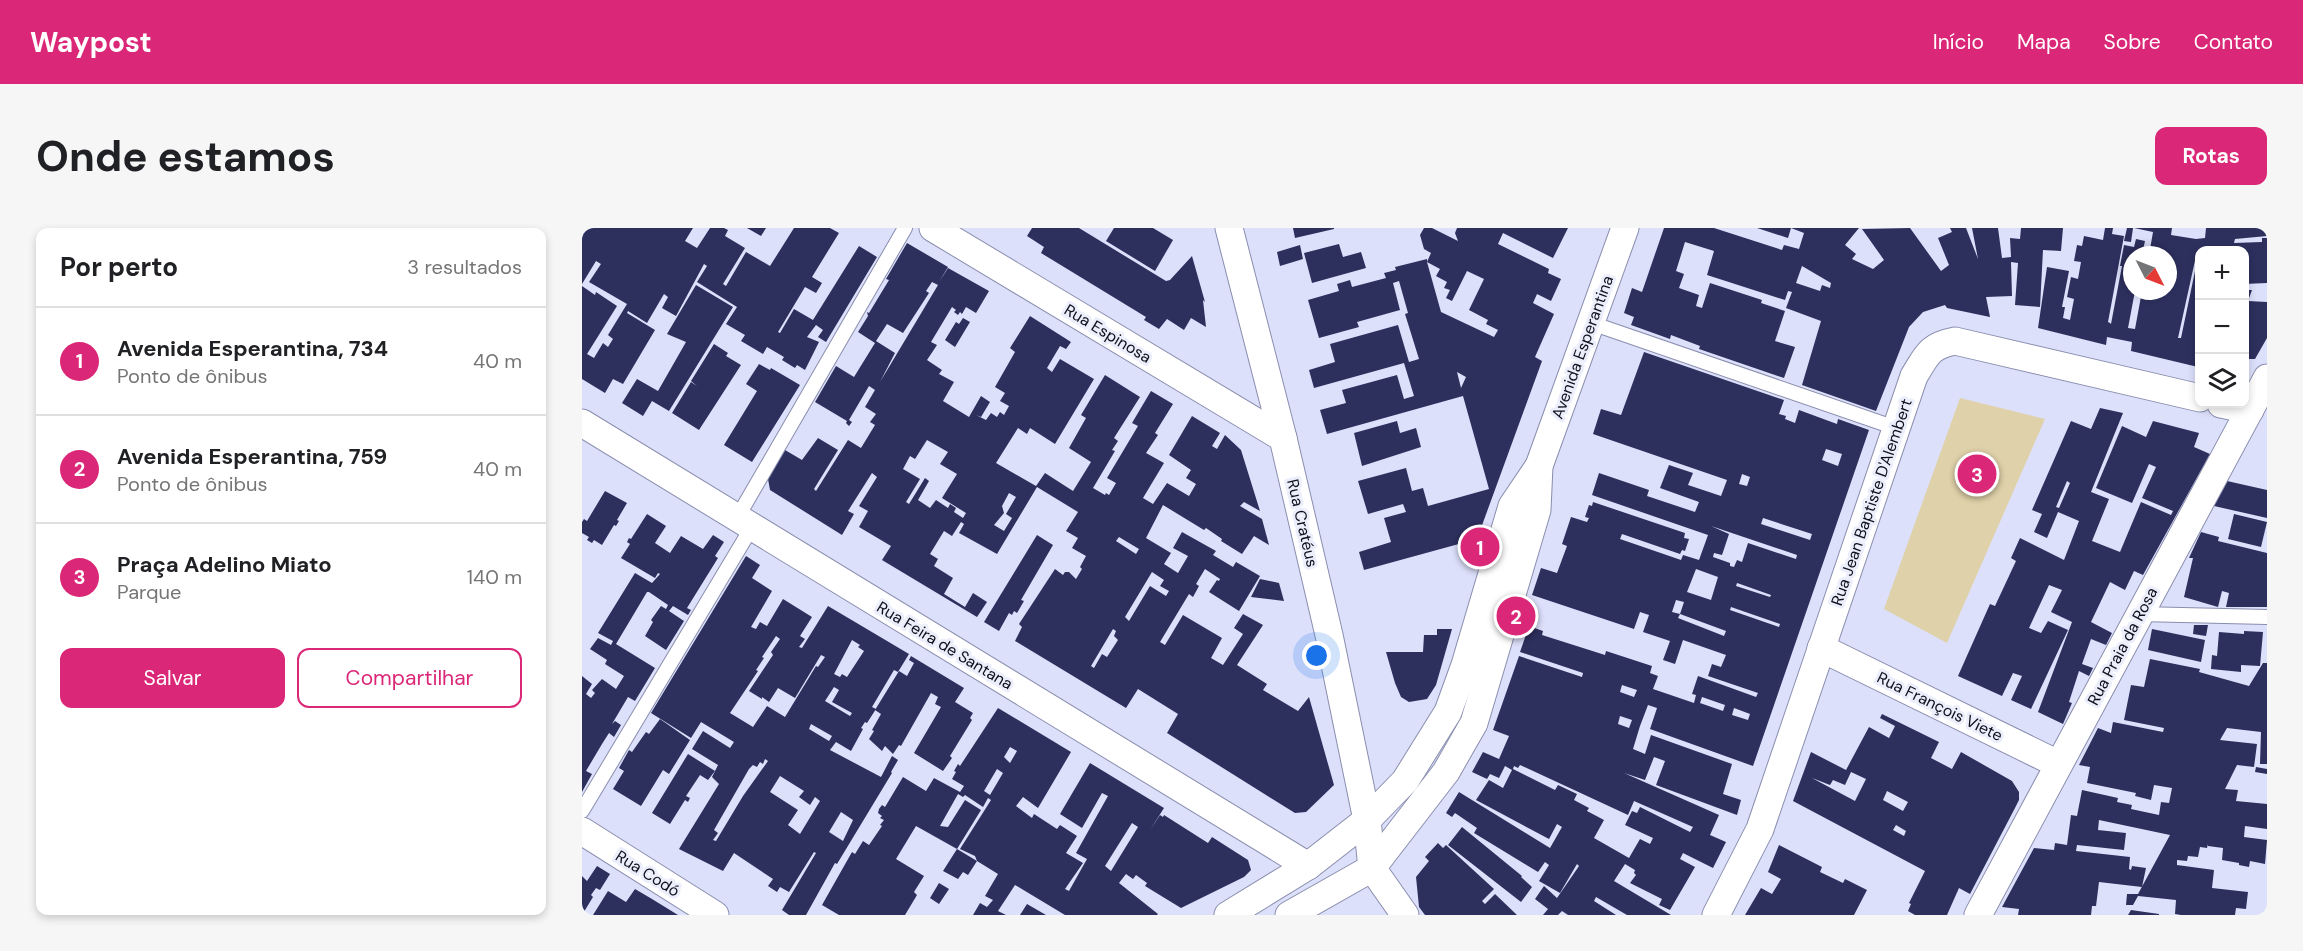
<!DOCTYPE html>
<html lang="pt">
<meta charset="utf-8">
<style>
:root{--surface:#fff;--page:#f6f6f6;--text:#202124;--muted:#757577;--line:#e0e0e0;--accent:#db2777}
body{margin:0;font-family:"DM Sans",sans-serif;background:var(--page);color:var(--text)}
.controls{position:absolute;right:18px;top:18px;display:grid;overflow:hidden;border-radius:12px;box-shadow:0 3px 9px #0003}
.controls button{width:54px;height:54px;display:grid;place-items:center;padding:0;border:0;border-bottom:2px solid var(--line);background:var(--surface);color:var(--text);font:30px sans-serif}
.compass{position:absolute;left:1541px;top:18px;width:54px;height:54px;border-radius:50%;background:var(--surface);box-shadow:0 3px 9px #0003;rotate:132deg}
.you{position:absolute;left:735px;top:428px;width:21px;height:21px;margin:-15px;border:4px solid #fff;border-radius:50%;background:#1a73e8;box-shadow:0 0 0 9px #1a73e833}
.badge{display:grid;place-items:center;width:39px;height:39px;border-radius:50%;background:var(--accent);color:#fff;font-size:20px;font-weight:700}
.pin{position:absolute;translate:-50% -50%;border:3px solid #fff;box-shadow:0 2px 6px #0006}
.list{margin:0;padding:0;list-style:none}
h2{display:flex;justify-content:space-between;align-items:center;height:78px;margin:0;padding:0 24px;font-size:26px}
h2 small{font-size:20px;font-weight:400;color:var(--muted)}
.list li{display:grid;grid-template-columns:39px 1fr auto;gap:18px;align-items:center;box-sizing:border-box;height:108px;padding:0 24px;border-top:2px solid var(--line)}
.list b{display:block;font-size:22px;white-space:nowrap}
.list p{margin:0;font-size:20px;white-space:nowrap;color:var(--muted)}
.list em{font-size:20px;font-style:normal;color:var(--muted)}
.actions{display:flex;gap:12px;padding:18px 24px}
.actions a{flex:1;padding:14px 0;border:2px solid var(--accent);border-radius:12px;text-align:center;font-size:21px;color:var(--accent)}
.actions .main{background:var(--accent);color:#fff}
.icon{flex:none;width:33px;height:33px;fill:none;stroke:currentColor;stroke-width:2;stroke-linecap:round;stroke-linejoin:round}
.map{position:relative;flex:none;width:1685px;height:687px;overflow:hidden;border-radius:12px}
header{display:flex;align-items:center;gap:36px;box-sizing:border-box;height:84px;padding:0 30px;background:var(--accent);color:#fff}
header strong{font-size:28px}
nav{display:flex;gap:33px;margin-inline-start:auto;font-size:21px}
.intro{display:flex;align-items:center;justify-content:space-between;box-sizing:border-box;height:144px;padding:0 36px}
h1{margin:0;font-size:42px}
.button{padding:15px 27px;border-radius:12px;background:var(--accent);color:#fff;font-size:21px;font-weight:700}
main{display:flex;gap:36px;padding:0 36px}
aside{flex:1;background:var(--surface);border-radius:12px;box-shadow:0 3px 9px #0003}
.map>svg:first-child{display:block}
</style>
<header>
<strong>Waypost</strong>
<nav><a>Início</a><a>Mapa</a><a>Sobre</a><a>Contato</a></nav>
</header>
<div class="intro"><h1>Onde estamos</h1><a class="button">Rotas</a></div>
<main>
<aside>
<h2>Por perto<small>3 resultados</small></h2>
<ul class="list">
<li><span class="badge">1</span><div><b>Avenida Esperantina, 734</b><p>Ponto de ônibus</p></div><em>40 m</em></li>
<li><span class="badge">2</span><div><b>Avenida Esperantina, 759</b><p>Ponto de ônibus</p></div><em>40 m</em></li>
<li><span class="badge">3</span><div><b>Praça Adelino Miato</b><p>Parque</p></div><em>140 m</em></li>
</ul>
<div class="actions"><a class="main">Salvar</a><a>Compartilhar</a></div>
</aside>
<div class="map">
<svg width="1685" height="687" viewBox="0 0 1685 687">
<rect width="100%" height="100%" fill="#dce0fb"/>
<path fill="#dfd1a9" d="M1378 170 1463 191 1365 415 1302 381Z"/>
<g fill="#2d2f5d" fill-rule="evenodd">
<path d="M0 0H111L103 13 115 20 128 0H142L146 2 143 8 163 20 141 56 144 58 164 24 188 38 212 0H248L257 5 230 49 240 55 234 65 223 59 196 104 198 105 212 81 231 92 277 18 295 29 244 114 236 109 241 102 234 97 225 109 237 114 223 142 215 137 213 140 200 132 202 129 185 119 181 126 159 113 163 107 144 96 155 79 115 54 125 38 122 36 94 88 80 80 86 69 82 66 65 95 46 83 45 85 73 102 41 156 31 151 23 165 0 151V58L13 67 14 64 35 78 5 126 12 130 21 115 26 119 31 111 26 107 45 76 7 54 19 36 14 33 0 56Z"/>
<path d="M165 0H184L179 8Z"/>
<path d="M450 0H497L584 53 588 52 610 28 623 74 621 72 624 99 609 90 602 102 585 91 577 101 562 92 564 89 459 25 462 19 445 8Z"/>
<path d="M532 0H571L591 12 573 43 524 13Z"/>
<path d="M711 0H752V1L713 10Z"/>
<path d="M842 0H850L876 13 873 5 875 0H986L971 30 921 5 916 16 967 41 966 45 979 51 969 73 955 66 951 75 972 86 953 129 960 133 895 311 782 342 777 324 809 314 802 290 824 284 821 276 786 286 776 253 824 240 830 263 841 260 846 278 907 261 881 168 745 206 738 182 764 175 760 162 815 147 822 171 832 168 822 135 732 160 727 142 753 134 748 116 816 97 827 134 837 131 823 86 826 85 817 53 811 55 818 82 775 94 777 99 737 110 726 72 757 63 755 56 768 52 770 59 804 50 802 45 814 42 813 39 845 31V34L849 25 842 21 838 7ZM845 34 858 41 854 48 865 54 862 60 868 62 864 70 870 73 885 43 902 51 887 82 906 92 904 96 916 102 912 109 859 84ZM875 144 884 149 879 160Z"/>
<path d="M1082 0H1132L1200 22 1202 17 1217 21 1222 5 1209 0H1277L1263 17 1274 26 1270 31 1291 41 1302 32 1280 1 1328 0 1359 43 1367 37 1356 10 1370 4 1368 0H1384L1396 31 1390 0H1416L1420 30 1429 29 1428 10 1438 11 1439 0H1481L1479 23 1461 22 1458 79 1433 77 1436 35 1429 34 1430 68 1404 69 1408 89 1365 80 1363 77 1341 84 1327 99 1294 183 1220 157 1239 93 1204 80 1210 64 1206 63 1203 72 1125 47 1132 23 1103 14 1094 43 1102 46 1097 60 1117 67 1114 78 1120 80 1128 55 1180 72 1179 75 1203 83 1193 113 1213 119 1202 150 1117 121 1118 118 1089 107 1088 111 1049 97 1052 89 1042 85 1050 60 1060 64ZM1220 38 1249 55 1248 60 1240 57 1238 63 1214 55Z"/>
<path d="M1175 0H1209L1206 10Z"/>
<path d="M1523 0H1531L1530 6 1542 8 1526 94 1528 95 1529 96 1540 38H1538L1542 17 1552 19 1554 11 1563 13 1560 27H1550V43L1547 50 1550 51V63H1553L1546 100 1553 101 1560 63H1586V27H1567L1571 4 1552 0H1590L1589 7 1614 11 1623 10 1624 0H1685V8L1653 11 1652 15 1680 14V10H1685V55L1662 56V22H1617L1616 139 1549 123 1550 114 1525 109 1524 117 1456 100 1465 39 1487 43 1480 79H1483L1481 90 1488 92 1492 71 1485 69 1489 49 1496 51 1499 34 1492 33 1495 17 1500 18 1502 8 1521 12ZM1614 28 1616 29 1599 110H1596Z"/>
<path d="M1545 0H1551L1549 14 1542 13Z"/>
<path d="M325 15 366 39 357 54 366 40 407 63 394 85 384 79 380 86 378 84 376 87 372 84 374 82 370 79 349 114 355 117 345 132 360 142 357 146 372 154 361 173 387 189 399 168 408 174 399 189 394 187 404 192 409 185 415 189 418 184 422 187 427 178 418 173 423 165 413 159 433 124 428 120 448 88 489 114 484 121 478 118 465 140 470 144 478 131 512 151 473 216 448 200 445 206 436 200 414 235 454 258 463 245 491 263 509 234 487 220 504 190 499 187 523 147 558 169 532 210 536 213 530 222 533 223 511 260 523 267 524 265 527 267 534 255 525 250 556 198 550 195 569 163 591 176 573 205 576 207 564 225 582 235 561 270 571 276 585 255 607 268 614 256 604 250 609 242 587 227 610 188 638 205 630 218 635 221 643 207 659 222 678 283 662 274 658 278 680 291 687 317 672 308 660 326 639 313 640 311 624 300 622 302 581 277 564 310 589 325 582 336 596 345 606 328 591 320 600 304 634 323 631 327 651 339 654 334 678 348 657 383 627 364 635 352 637 353 638 351 623 341 614 356 617 358 611 369 607 366 578 414 583 417 601 387 640 410 629 430 641 437 661 406 652 400 661 386 681 397 655 437 685 456 681 462 716 483 727 469 752 557 724 584 713 585 585 505 596 486 556 461 544 480 433 413 440 399 437 396 473 341 481 347 483 344H487L494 351 500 341 498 339 504 328 490 320 496 310 484 303 496 284 455 259 415 326 377 305 382 296 379 294 370 308 362 303 348 326 356 331 352 338 371 350 362 366 383 379 391 365 405 374 395 389 300 332 309 318 277 299 286 283 277 278 295 249 290 245 266 283 272 286 260 307 188 262 186 251 203 222 220 232 236 210 256 222 232 261 234 263 266 212 279 220 293 197 288 194 294 186 283 179 293 162 287 158 267 192 270 194 267 198 264 195 265 193 233 174 254 138 272 149 293 115 276 104 286 88 285 84 287 85 307 52 304 51ZM350 54 356 57 298 154 313 125 294 113 305 96 321 105 347 65 344 63ZM345 212 366 224 358 236 375 246 360 270 384 285 381 290 372 284 374 280 368 276 366 280 354 272 348 280 336 272 347 253 343 250 327 276 324 274 338 251 321 241 328 228 333 231ZM427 265 434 269 424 286 430 290 422 303 412 297 422 285 420 278ZM537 309 557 321 554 326 534 313ZM570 344 582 352 578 358 587 363 584 368 568 358 547 393 543 389ZM531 401 534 403 532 408 536 412 525 429 520 426 512 440 509 438Z"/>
<path d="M757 16 761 29 779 24 784 40 730 55 722 25Z"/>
<path d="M718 17 721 31 698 38 695 24Z"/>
<path d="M114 57 151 79 87 183 70 173 61 188 40 175 55 151 76 163 104 114 85 106Z"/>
<path d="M1662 62H1670L1666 73 1685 74V110L1673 131H1662Z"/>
<path d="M381 90 388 94 373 119 363 112 374 94 377 96Z"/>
<path d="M132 116 146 125 144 128 159 137 117 202 90 185 109 154 115 158 109 153Z"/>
<path d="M1062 124 1202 172 1197 186 1204 188 1203 191 1213 195 1217 182 1255 196 1256 191 1287 202 1171 538 1068 501 1075 480 1066 477 1058 498 1051 521 1063 526 1069 507 1150 536 1141 566 1159 572 1155 587 1074 557 1083 533 1072 529 1063 552 1042 545 1137 587 1128 607 1144 614 1131 640 1101 625 1098 631 1113 639 1088 682 1077 677 1080 671 1048 655 1054 647 1052 645 1053 642 1043 636 1032 653 1089 687H1045L1014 669 1012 673 1034 687H986L980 683 976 687H961L966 681 953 671 962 658 975 670 997 638 995 636 978 665 957 653 967 637 963 634 956 644 892 605 895 600 873 585 870 589 864 585 877 564 968 620 980 599 975 596 967 611 894 572 907 552 921 560 930 542 923 538 917 550 908 546 905 551 890 544 901 524 917 531 927 508 911 502 937 428 1000 449 1001 445 938 424 947 398 961 403 960 407 1023 427 1024 423 1070 438 1068 445 1076 448 1071 461 1112 475 1114 467 1110 466 1116 448 1174 469 1176 465 1126 448 1130 436 1139 439 1144 427 1101 412 1093 436 1081 432 1088 413 1061 404 1067 387 1058 384 1052 401 950 367 959 340 975 345 985 318 980 316 989 289 1005 294 1007 290 1003 289 1007 277 1010 278 1011 274 1103 305 1102 310 1107 311 1103 323 1100 322 1098 326 1040 306 1038 311 1099 332 1101 327 1117 332 1126 307 1010 267 1017 245 1067 262 1065 268 1113 284 1117 274 1078 260 1087 237 1111 245 1106 257 1139 268 1145 252 1011 206 1019 181 1039 187ZM1244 221 1260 226 1256 238 1240 232ZM1160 246 1168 249 1165 258 1157 256ZM1181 290 1230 306 1228 312 1179 296ZM1129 298 1215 327 1214 331 1166 315 1160 334 1155 332 1152 339 1148 338V335L1131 329 1132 325 1140 327 1147 306ZM1114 341 1136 349 1129 372 1105 364ZM1155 355 1158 356 1189 367 1188 369 1154 358ZM1094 372 1102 374 1098 386 1144 403 1142 408 1096 390 1098 386 1090 384ZM1149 379 1198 396 1197 399 1148 382ZM1040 457 1055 462 1052 469 1038 464ZM1120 469 1143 477 1141 483 1118 475ZM1152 480 1168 486 1166 492 1150 487ZM1038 488 1050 492 1047 500 1036 496ZM938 537 1046 587 1052 573 1111 599 1108 604 1058 579 1055 585 1050 583 1043 597 1071 610 1068 616 1058 611 1047 630 1012 610 1022 592 1005 583 1007 580 992 572 995 566 976 557 973 562 931 541 932 538 936 540Z"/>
<path d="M177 136 188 142 189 140 218 157 170 234 142 217 175 163 164 156Z"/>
<path d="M1518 180 1541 185 1509 264 1527 271 1510 313 1538 324 1559 274 1589 287 1591 283 1560 270 1574 239 1567 236 1550 275 1514 260 1540 198 1564 209 1571 193 1617 205 1612 219 1628 226 1561 347 1552 343 1543 362 1528 354 1509 394 1530 405 1524 417 1509 411 1500 436 1511 440 1507 448 1497 443 1487 474 1490 475 1481 496 1456 484 1490 394 1469 384 1480 362 1467 357 1447 400 1459 405 1466 393 1486 402 1449 481 1429 472 1440 448 1431 445 1420 468 1376 448 1408 376 1413 378 1434 333 1429 330 1438 310 1482 332 1497 293 1476 284 1465 310 1452 304 1460 286 1450 282 1489 193 1509 201ZM1485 253 1488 255 1477 280 1474 279Z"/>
<path d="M815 193 818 205 834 200 839 219 780 238 772 205Z"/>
<path d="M1645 253 1685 262V290L1632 278Z"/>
<path d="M23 263 45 275 35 292 37 293 34 298 32 297 20 317 12 312 10 315 5 312 7 309 0 305V294L2 291 5 293Z"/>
<path d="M65 286 84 298 73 315 88 325 99 308 121 321 131 307 142 314 133 328 136 330 105 380 109 382 106 387 91 378 87 383 102 393 84 422 63 408 71 394 69 392 79 378 84 381 86 377 67 364H65L34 416 73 440 53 473 46 469 30 496 33 493 39 497 32 509 27 505 20 516 4 543 10 546 0 564V448L10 456 4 466 9 470 13 465 10 462 20 451 34 461 42 448 23 436 25 432 8 421 16 410 29 417 31 413 16 405 53 345 70 355 78 346 76 345 73 350 39 330 48 316 45 314 47 310 49 311Z"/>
<path d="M1652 286 1685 294 1679 319 1646 311Z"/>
<path d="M1619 304 1637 309 1636 313 1685 325V379H1644L1647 365 1640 363 1636 379 1602 369 1611 330H1607Z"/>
<path d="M455 307 471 317 439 372 442 373 435 385 432 383 430 387 427 385 417 403 402 394Z"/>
<path d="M164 328 178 337 170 350 190 363 169 399 174 401 178 394 185 398 201 371 230 389 218 408 223 411 217 419 220 420 246 378 327 426 316 444 312 442 290 479 294 481 285 495 283 494 279 500 281 501 269 523 254 514 248 522 299 549 310 528 316 532 309 544 310 545 255 636 253 635 224 687H207L200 682 234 625 232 624 207 664 198 659 195 664 186 658 191 651 152 625 141 643 97 621 137 556 130 549 136 537 110 521 121 503 148 520 152 514 119 494 109 510 69 485ZM194 408 198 411 189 424 191 427 167 463 180 471V469L187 474 196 460 213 470 239 427 243 429 236 439 234 438 203 489 185 478 171 499 148 485 176 443 174 442 182 430 180 429ZM270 412 278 417 276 419 282 423 265 449 260 446 258 449 252 446ZM252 459 257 462 250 474 270 485 268 488 243 473ZM229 496 250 508 247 513 227 501ZM183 531 186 533 161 568 134 613 131 612 136 605 132 602 167 541 171 537 175 539 178 534 181 536ZM198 548 222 563 217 569 228 577 233 569 238 573 218 606 206 597 216 582 188 564ZM259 584 271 592 261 613 247 604Z"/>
<path d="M678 351 697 355 702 373 669 369Z"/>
<path d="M1612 397H1626L1624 408 1611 406Z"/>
<path d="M855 401H870L854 457 845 471 827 474 819 469 813 455 804 424H841L842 407H855Z"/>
<path d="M1570 401 1623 412 1619 434 1566 422Z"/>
<path d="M1662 403 1681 404 1678 438 1659 437V444L1629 441 1630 427 1635 428 1637 404 1662 406Z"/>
<path d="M329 428 382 460 373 474 391 485 388 490 390 492 368 528 370 530 361 543 332 525 359 479 353 476 356 469 349 465 319 518 317 517 311 526 303 518 300 523 287 511 292 503 290 502 299 486 293 482 317 443 325 448 332 435 327 432Z"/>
<path d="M1568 431 1618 441 1617 444 1667 458 1681 435H1685V536H1678L1679 504 1645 500 1638 512 1675 516 1672 539 1655 537 1643 561 1656 562 1654 573 1685 576V601L1663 598 1662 609 1685 612 1683 636 1668 633 1667 639 1657 637V635L1640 632 1641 620 1626 618V616L1625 620 1618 619 1616 629 1606 628 1605 633 1595 632V637L1632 642 1630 660 1666 664 1664 681 1654 680 1653 687H1599L1593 686 1594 672 1556 668 1551 677H1544L1545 666H1556L1588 607 1517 592 1516 602 1544 605 1542 622 1495 617 1494 623 1548 629 1547 641 1549 642 1550 638 1564 640 1560 659 1517 654 1514 678H1510L1509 687H1436L1437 681 1420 679 1452 620 1472 622 1473 615 1485 617 1489 587 1495 588 1500 562 1536 570 1535 574 1550 577 1549 581 1577 587 1579 574 1587 575 1590 560 1572 557 1569 572 1553 568 1554 565 1505 555 1508 539 1497 537 1516 500 1529 505 1531 494 1581 504 1582 500 1542 492 1549 457 1562 459Z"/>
<path d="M416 480 489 524 456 580 441 569 434 578 450 590 452 586 475 601 478 597 495 608 484 625 501 635 483 661 487 663 505 631 494 625 526 568 520 565 500 600 478 586 508 535 582 580 568 602 578 587 581 589 582 587 626 615 630 609 666 632 669 642 662 649 599 680 563 658 565 655 554 647 551 651 544 646 537 655 576 686 575 687H483L433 657 416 683 424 687H391L398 675 405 679 411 672 403 668 416 646 395 633 393 628 378 621 409 572 406 570 401 579 383 567 381 569 376 566 358 598 366 599 383 572 399 582 375 621 334 598 314 631 342 648 332 664 335 667 323 687H257L240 677 270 624 273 626 281 613 287 617 300 598 298 597 302 592 298 590 300 588 296 585 297 581 300 577 303 579 321 549 344 563 352 550 378 564 382 558 370 551 374 544 372 543 376 536 378 538ZM428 519 435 523 428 535 422 529ZM415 541 421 545 408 567 402 563ZM550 595 556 599 529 643 523 638Z"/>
<path d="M1300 486 1357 514 1349 530 1370 541 1379 524 1430 553 1437 564V572L1433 580 1388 666 1377 660 1365 687H1333L1326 683 1329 676 1327 675 1343 643 1211 573 1229 524 1264 542 1287 499 1307 510 1313 498 1298 490ZM1269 544 1284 551 1273 573 1230 550 1248 557 1251 552 1263 557ZM1305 563 1326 574 1321 583 1301 572ZM1314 597 1324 603 1322 608 1311 602Z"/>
<path d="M78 491 108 512 87 546 81 542 59 578 31 561 42 543 37 540 47 522 50 524 64 504 67 506Z"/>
<path d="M106 526 133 543 126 552 118 547 104 568 108 570 106 574 103 572 88 596 70 585Z"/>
<path d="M1674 539 1685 541V546L1673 544Z"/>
<path d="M880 599 940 648 939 649 950 659 939 674 866 617Z"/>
<path d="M856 615 861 620 864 617 912 661 900 673 903 676 913 666 935 687H843L837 679 834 649 847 633 843 629Z"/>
<path d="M1197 617 1240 639 1238 644 1261 655 1263 651 1285 662 1272 687H1163L1179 660 1190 666 1199 651 1186 644Z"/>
<path d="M375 621 395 633 386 647 381 644 376 651 361 643Z"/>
<path d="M15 638 28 646 18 662 14 660 9 667 11 669 0 687V648L5 653Z"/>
<path d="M357 655 367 661 357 676 348 670Z"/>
<path d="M53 661 70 671 96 687H11L26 663 44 674Z"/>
<path d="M445 676 464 687H438Z"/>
<path d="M1549 682 1577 686V687H1546Z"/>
</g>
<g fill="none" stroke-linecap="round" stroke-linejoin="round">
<g stroke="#8a8eae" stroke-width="16">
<g id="lane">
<path d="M1009 95 1314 200"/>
<path d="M155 290 323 0"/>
<path d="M1557 386 1685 389"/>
<path d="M0 583 170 299"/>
</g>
</g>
<g stroke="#8a8eae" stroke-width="29">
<g id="street">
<path d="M351 0 701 210"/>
<path d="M647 0 701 210 747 407 785 592 790 640 823 687"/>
<path d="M1639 176 1668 182"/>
<path d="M0 195 726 638"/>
<path d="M1239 420 1476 536"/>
<path d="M0 603 133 687"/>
<path d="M646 687 726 638 785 592 823 553 866 484 883 437 930 278 957 238 1043 0"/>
<path d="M707 687 790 640 864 544 892 495 955 282 957 238"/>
<path d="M1134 687 1178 601 1332 148C1345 127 1347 118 1373 113L1618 170"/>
<path d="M1396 687 1685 150"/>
</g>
</g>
<use href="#lane" stroke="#fff" stroke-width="14"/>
<use href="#street" stroke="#fff" stroke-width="27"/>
</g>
<g text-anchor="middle" stroke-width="6" stroke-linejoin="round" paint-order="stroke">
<g font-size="16" fill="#0f101c" stroke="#eceefc">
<text transform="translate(526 105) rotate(31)" y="6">Rua Espinosa</text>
<text transform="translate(1000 119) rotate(-70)" y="6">Avenida Esperantina</text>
<text transform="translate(1289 274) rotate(-71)" y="6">Rua Jean Baptiste D'Alembert</text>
<text transform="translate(721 295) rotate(77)" y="6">Rua Cratéus</text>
<text transform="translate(363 417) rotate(31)" y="6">Rua Feira de Santana</text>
<text transform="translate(1540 418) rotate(-62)" y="6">Rua Praia da Rosa</text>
<text transform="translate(1358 478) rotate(26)" y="6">Rua François Viete</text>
<text transform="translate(66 645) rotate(32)" y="6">Rua Codó</text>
</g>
</g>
</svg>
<div class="controls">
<button>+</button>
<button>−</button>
<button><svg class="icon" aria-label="layers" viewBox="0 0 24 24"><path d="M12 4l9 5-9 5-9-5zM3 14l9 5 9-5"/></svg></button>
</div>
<svg class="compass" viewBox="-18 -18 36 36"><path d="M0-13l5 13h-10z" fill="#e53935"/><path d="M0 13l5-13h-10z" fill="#757577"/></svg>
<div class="you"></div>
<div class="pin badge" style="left:898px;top:319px">1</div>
<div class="pin badge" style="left:934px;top:388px">2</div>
<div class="pin badge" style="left:1395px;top:246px">3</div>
</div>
</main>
